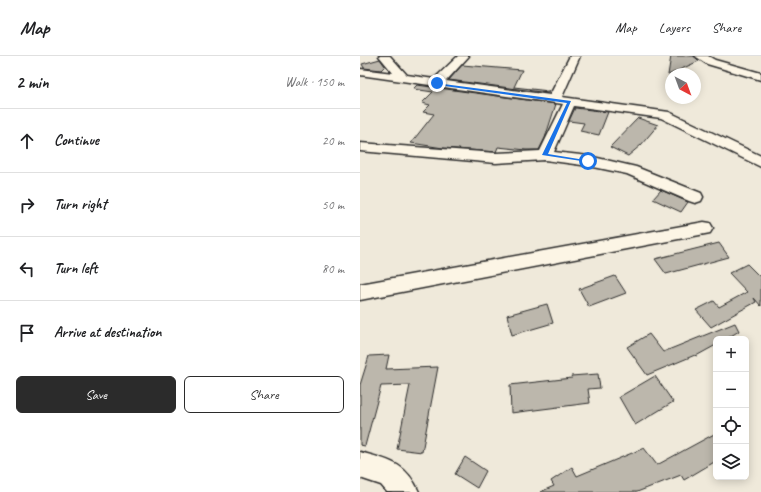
<!DOCTYPE html>
<meta charset="utf-8">
<style>
:root{--surface:#fff;--page:#f6f6f6;--text:#202124;--muted:#757577;--line:#e0e0e0;--accent:#2b2b2b}
body{margin:0;font-family:Caveat,sans-serif;background:var(--page);color:var(--text)}
.controls{position:absolute;right:12px;bottom:12px;display:grid;overflow:hidden;border-radius:6px;box-shadow:0 2px 10px #0003}
.controls button{width:36px;height:36px;display:grid;place-items:center;padding:0;border:0;border-bottom:1px solid var(--line);background:var(--surface);color:var(--text);font:20px sans-serif}
.compass{position:absolute;left:305px;top:12px;width:36px;height:36px;border-radius:50%;background:var(--surface);box-shadow:0 2px 10px #0003;rotate:139deg}
.stop{position:absolute;width:12px;height:12px;margin:-9px;border:3px solid #1a73e8;border-radius:50%;background:#fff}
.stop.end{background:#1a73e8;border-color:#fff;box-shadow:0 1px 4px #0008}
.list{margin:0;padding:0;list-style:none}
h2{display:flex;justify-content:space-between;align-items:center;height:52px;margin:0;padding:0 16px;font-size:17px}
h2 small{font-size:13px;font-weight:400;color:var(--muted)}
.list li{display:grid;grid-template-columns:26px 1fr auto;gap:12px;align-items:center;box-sizing:border-box;height:64px;padding:0 16px;border-top:1px solid var(--line)}
.list b{display:block;font-size:15px;white-space:nowrap}
.list em{font-size:13px;font-style:normal;color:var(--muted)}
.actions{display:flex;gap:8px;padding:12px 16px}
.actions a{flex:1;padding:9px 0;border:1px solid var(--accent);border-radius:6px;text-align:center;font-size:14px;color:var(--accent)}
.actions .main{background:var(--accent);color:#fff}
.icon{flex:none;width:22px;height:22px;fill:none;stroke:currentColor;stroke-width:2;stroke-linecap:round;stroke-linejoin:round}
.map{position:relative;flex:none;width:401px;height:436px;overflow:hidden}
header{display:flex;align-items:center;gap:24px;box-sizing:border-box;height:56px;padding:0 20px;background:var(--surface);border-bottom:1px solid var(--line)}
header strong{font-size:19px}
nav{display:flex;gap:22px;margin-inline-start:auto;font-size:14px}
main{display:flex}
aside{flex:1;background:var(--surface)}
.map>svg:first-child{display:block}
</style>
<header>
<strong>Map</strong>
<nav><a>Map</a><a>Layers</a><a>Share</a></nav>
</header>
<main>
<aside>
<h2>2 min<small>Walk · 150 m</small></h2>
<ul class="list">
<li><svg class="icon" aria-label="ahead" viewBox="0 0 24 24"><path d="M12 20V5M6 11l6-6 6 6"/></svg><div><b>Continue</b></div><em>20 m</em></li>
<li><svg class="icon" aria-label="right" viewBox="0 0 24 24"><path d="M7 20v-9h11M14 6l5 5-5 5"/></svg><div><b>Turn right</b></div><em>50 m</em></li>
<li><svg class="icon" aria-label="left" viewBox="0 0 24 24"><path d="M17 20v-9H6M10 6l-5 5 5 5"/></svg><div><b>Turn left</b></div><em>80 m</em></li>
<li><svg class="icon" aria-label="arrive" viewBox="0 0 24 24"><path d="M6 21V4h12l-3 4 3 4H6"/></svg><div><b>Arrive at destination</b></div></li>
</ul>
<div class="actions"><a class="main">Save</a><a>Share</a></div>
</aside>
<div class="map">
<svg width="401" height="436" viewBox="0 0 401 436">
<rect width="100%" height="100%" fill="#efe9da"/>
<filter id="ink" filterUnits="userSpaceOnUse"><feTurbulence type="fractalNoise" baseFrequency=".025" numOctaves="2"/><feDisplacementMap in="SourceGraphic" scale="8" xChannelSelector="R" yChannelSelector="G"/><feConvolveMatrix kernelMatrix="1 2 1 2 8 2 1 2 1" color-interpolation-filters="sRGB"/></filter>
<g filter="url(#ink)">
<g fill="#bcb7ac" stroke="#2b2b2b">
<path d="M311 0H334L339 5 308 19Z"/>
<path d="M20 3 25 10 21 14 4 12 2 8Z"/>
<path d="M102 9 162 14 154 31 189 35 188 37 89 24Z"/>
<path d="M57 29 196 48 185 82 179 94H166L138 91 136 96 83 92 51 87 74 58 63 56 70 49 62 47 73 36 53 33Z"/>
<path d="M215 52 248 56 239 79 220 75 224 67 209 65Z"/>
<path d="M278 62 298 69 281 89 268 100 250 91Z"/>
<path d="M301 134 328 146 321 156 293 143Z"/>
<path d="M359 187 369 201 306 218 295 203Z"/>
<path d="M387 208 401 222V250L394 242 396 246 351 271 336 254 354 245 359 251 387 236 369 217Z"/>
<path d="M255 220 266 237 229 251 219 233Z"/>
<path d="M187 248 193 267 152 279 147 259Z"/>
<path d="M375 267 379 275 366 283H356V289L336 300 335 299 287 319 267 291 289 278 303 296Z"/>
<path d="M29 299 26 313 78 311 62 396 37 393 50 329 21 330 5 390 0 389V329L9 300Z"/>
<path d="M238 318 240 332 228 333 230 347 151 357 150 329 212 322 211 320Z"/>
<path d="M295 320 313 346 275 369 259 341Z"/>
<path d="M356 377V405L324 424 321 419 277 436H180L194 430 191 425 212 411 217 420 284 392 297 409Z"/>
<path d="M105 401 126 415 117 432 95 418Z"/>
</g>
<g fill="none" stroke-linecap="round" stroke-linejoin="round">
<g stroke="#2b2b2b" stroke-width="3">
<g id="street">
<path d="M19 0H30L47 19 74 23 98 0H109L86 25 190 39 210 0H220L202 41 309 56 401 100V111L301 62 214 50 194 96 229 100 276 111 341 137 343 141 341 145 335 147 329 145 267 118 229 110 185 104 136 107 0 95V87L136 97 180 95 203 48 0 19V13L33 17Z"/>
<path d="M335 0H348L355 4 401 17V24L347 8Z"/>
<path d="M344 166 350 167 353 172 350 177 0 244V228Z"/>
<path d="M0 396C28 404 46 406 59 436H27L21 429 0 422Z"/>
</g>
</g>
<use href="#street" fill="#fcf5e5" fill-rule="evenodd"/>
</g>
</g>
<path fill="#1a73e8" d="M76 27 211 45 188 98 231 105 228 106 182 99 207 47 77 29Z"/>
</svg>
<div class="controls">
<button>+</button>
<button>−</button>
<button><svg class="icon" aria-label="locate" viewBox="0 0 24 24"><circle cx="12" cy="12" r="6"/><path d="M12 2v4M12 18v4M2 12h4M18 12h4"/></svg></button>
<button><svg class="icon" aria-label="layers" viewBox="0 0 24 24"><path d="M12 4l9 5-9 5-9-5zM3 14l9 5 9-5"/></svg></button>
</div>
<svg class="compass" viewBox="-18 -18 36 36"><path d="M0-13l5 13h-10z" fill="#e53935"/><path d="M0 13l5-13h-10z" fill="#757577"/></svg>
<div class="stop" style="left:228px;top:105px"></div>
<div class="stop end" style="left:77px;top:27px"></div>
</div>
</main>
